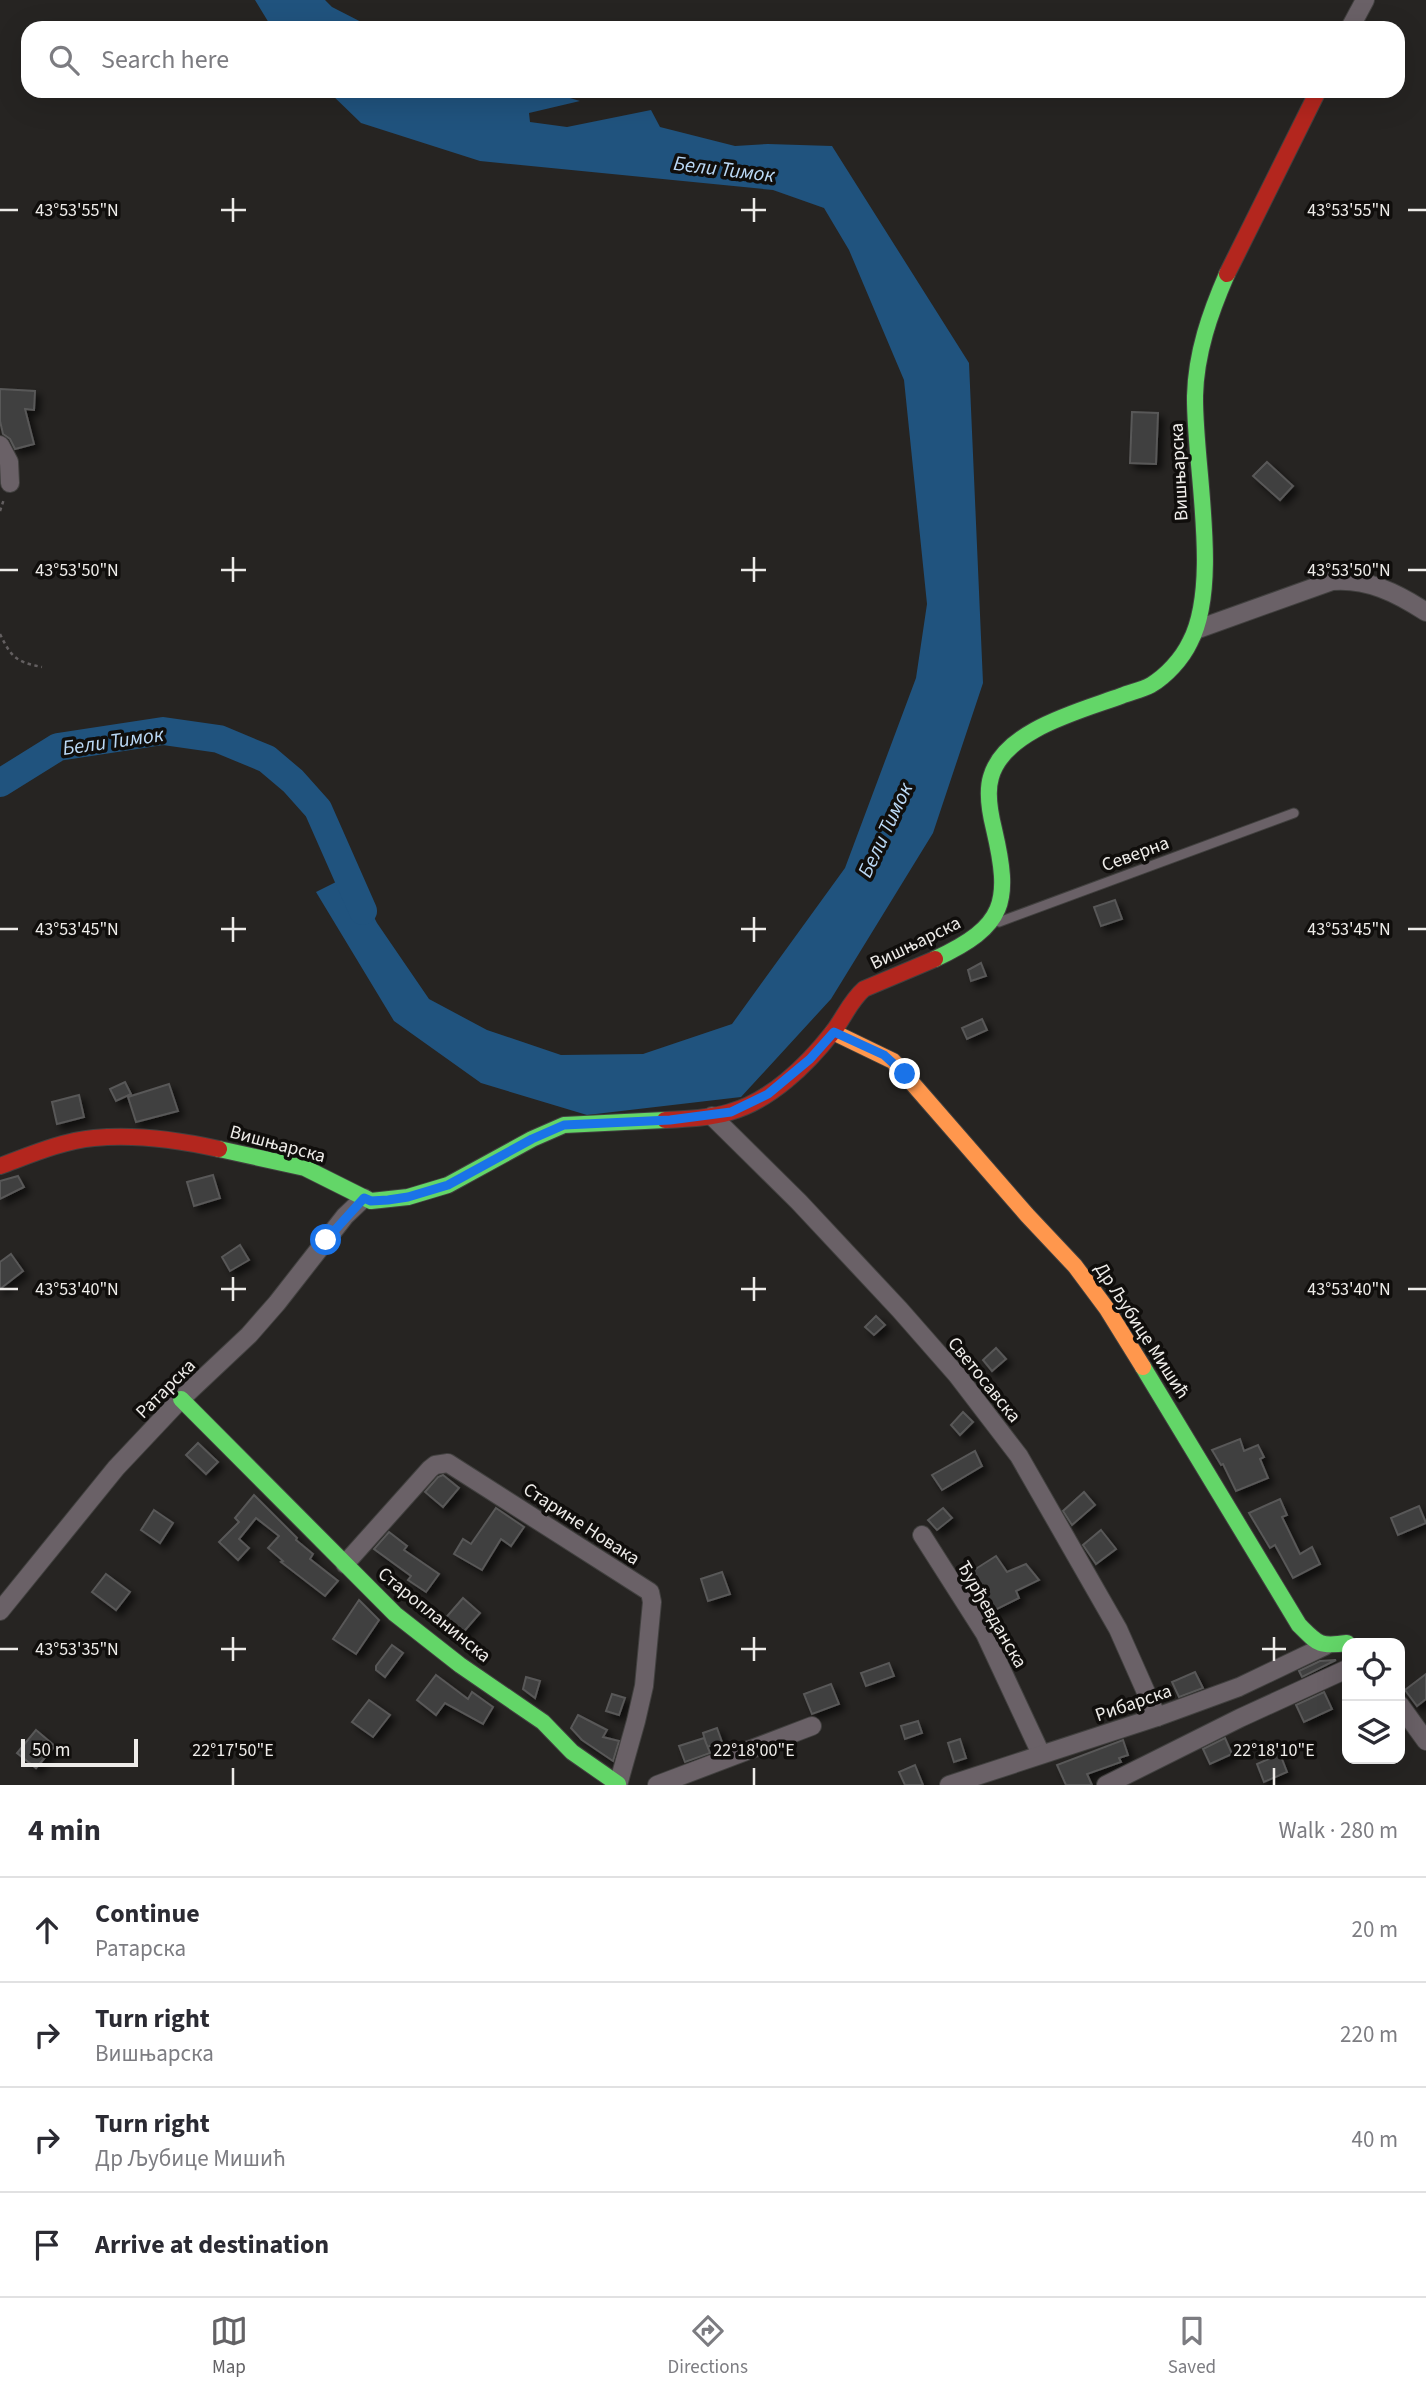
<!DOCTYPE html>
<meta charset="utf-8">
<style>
:root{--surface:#fff;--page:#f2f2f3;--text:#2b2b33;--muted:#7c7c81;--line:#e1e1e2;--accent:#636265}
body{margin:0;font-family:"Source Sans 3",sans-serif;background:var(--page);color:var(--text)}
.controls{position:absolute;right:21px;bottom:21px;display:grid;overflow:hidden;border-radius:14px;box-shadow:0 7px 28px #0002}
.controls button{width:63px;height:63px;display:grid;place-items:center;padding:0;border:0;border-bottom:2px solid var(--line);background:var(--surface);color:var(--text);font:35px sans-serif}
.scale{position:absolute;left:21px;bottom:18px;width:117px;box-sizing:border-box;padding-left:7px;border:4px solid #eeece9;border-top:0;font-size:19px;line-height:24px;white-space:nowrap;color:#eeece9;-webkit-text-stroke:5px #100e0c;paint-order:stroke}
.stop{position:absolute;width:21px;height:21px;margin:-16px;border:5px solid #1a73e8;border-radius:50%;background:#fff}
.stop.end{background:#1a73e8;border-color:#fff;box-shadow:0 2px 7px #0008}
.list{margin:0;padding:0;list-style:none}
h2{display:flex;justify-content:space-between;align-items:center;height:91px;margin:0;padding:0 28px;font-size:30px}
h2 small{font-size:23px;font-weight:400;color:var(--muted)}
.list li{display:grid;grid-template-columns:46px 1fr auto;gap:21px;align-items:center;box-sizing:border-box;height:105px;padding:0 28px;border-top:2px solid var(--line)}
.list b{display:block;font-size:26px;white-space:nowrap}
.list p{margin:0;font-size:23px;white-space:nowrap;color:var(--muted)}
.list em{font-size:23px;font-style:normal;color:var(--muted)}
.icon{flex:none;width:38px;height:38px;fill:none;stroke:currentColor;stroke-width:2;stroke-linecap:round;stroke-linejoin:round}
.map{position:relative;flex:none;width:1426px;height:1785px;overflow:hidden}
.search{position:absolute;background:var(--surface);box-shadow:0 7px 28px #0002;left:21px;right:21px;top:21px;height:77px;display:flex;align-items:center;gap:18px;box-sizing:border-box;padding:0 24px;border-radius:21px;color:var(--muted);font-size:26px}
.sheet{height:511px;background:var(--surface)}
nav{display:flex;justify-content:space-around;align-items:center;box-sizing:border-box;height:98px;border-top:2px solid var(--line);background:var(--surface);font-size:19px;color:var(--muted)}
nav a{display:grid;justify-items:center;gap:4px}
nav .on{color:var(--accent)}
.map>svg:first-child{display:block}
</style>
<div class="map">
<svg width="1426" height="1785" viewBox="0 0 1426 1785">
<defs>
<filter id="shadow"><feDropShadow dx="5" dy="5" stdDeviation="3.5" flood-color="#0009"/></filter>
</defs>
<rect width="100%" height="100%" fill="#262422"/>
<g fill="#20537e">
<path d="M255 0H325L332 7 373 28H272Z"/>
<path d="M328 91H546L580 101 529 113 530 122 567 127 651 110 660 127 735 146 768 144 832 146 969 363 983 683 933 833 831 999 741 1097 587 1115 481 1083 394 1021 316 892 352 874 377 923 429 999 487 1030 561 1055 643 1054 732 1024 845 868 916 678 927 604 904 380 849 250 824 208 773 190 480 161 361 123Z"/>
</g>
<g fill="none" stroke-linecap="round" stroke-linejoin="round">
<path stroke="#20537e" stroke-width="28" d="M0 783 58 747 163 731 219 739 267 759 293 781 318 809 363 911"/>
</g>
<g fill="#3f3f3f" stroke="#595858" stroke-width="2" filter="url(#shadow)">
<path d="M0 389 35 391 34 410 25 409 34 444 15 449 10 439 3 434 0 421Z"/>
<path d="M1132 412 1158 413 1156 464 1130 463Z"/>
<path d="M1267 462 1293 486 1280 500 1253 476Z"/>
<path d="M1115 900 1122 919 1101 926 1094 907Z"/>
<path d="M981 963 986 976 971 981 968 970Z"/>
<path d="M982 1019 987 1030 967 1039 962 1028Z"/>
<path d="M125 1082 131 1094 116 1101 110 1089Z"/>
<path d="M169 1084 178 1111 136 1122 128 1097Z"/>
<path d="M79 1095 84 1117 57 1124 52 1102Z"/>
<path d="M213 1175 220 1198 194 1206 187 1182Z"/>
<path d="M18 1176 24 1187 0 1199V1181Z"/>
<path d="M240 1245 249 1260 230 1271 222 1257Z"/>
<path d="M11 1254 23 1271 0 1289V1262Z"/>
<path d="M876 1316 885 1325 874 1335 865 1327Z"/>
<path d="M996 1348 1006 1359 992 1371 983 1360Z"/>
<path d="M963 1412 973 1422 960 1435 951 1425Z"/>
<path d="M1240 1439 1244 1451 1258 1445 1264 1457 1260 1459 1268 1478 1236 1491 1223 1464 1221 1465 1212 1450Z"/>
<path d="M198 1443 218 1462 206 1474 186 1455Z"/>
<path d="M975 1451 982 1466 942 1490 932 1475Z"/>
<path d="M443 1475 459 1488 443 1507 425 1492 438 1477Z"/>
<path d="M1084 1492 1095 1505 1072 1525 1063 1511Z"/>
<path d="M254 1495 297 1538 296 1540 313 1554 310 1559 338 1581 325 1596 281 1562 283 1561 268 1548 279 1536 256 1518 239 1539 249 1548 238 1560 219 1542 239 1522 235 1518Z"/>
<path d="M1280 1499 1287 1515 1282 1517 1300 1554 1312 1547 1320 1564 1293 1578 1275 1545 1270 1548 1249 1513Z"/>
<path d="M1419 1506 1426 1523 1398 1535 1391 1518Z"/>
<path d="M496 1508 524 1527 511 1546 501 1539 482 1570 454 1554 463 1539 471 1544Z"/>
<path d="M943 1508 952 1518 937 1530 928 1520Z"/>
<path d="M154 1510 173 1523 160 1543 141 1530Z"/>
<path d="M1101 1530 1116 1549 1096 1564 1083 1545Z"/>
<path d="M389 1532 407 1546 404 1550 439 1574 426 1592 408 1580 411 1576 374 1549Z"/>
<path d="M996 1556 1007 1572 1026 1564 1039 1580 1016 1591 1019 1598 987 1614 974 1588 971 1591 963 1577Z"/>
<path d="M722 1572 730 1594 708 1601 701 1579Z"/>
<path d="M106 1574 130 1592 116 1610 92 1592Z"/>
<path d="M463 1598 480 1613 460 1636 443 1621Z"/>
<path d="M359 1600 379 1620 356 1654 333 1639Z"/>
<path d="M392 1645 403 1653 385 1677 376 1670V1666Z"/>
<path d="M1336 1660 1302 1677 1299 1671 1320 1661Z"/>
<path d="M889 1663 894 1676 866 1686 861 1673Z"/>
<path d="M1195 1672 1203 1688 1179 1697 1172 1682Z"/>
<path d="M1426 1674V1699L1417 1706 1405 1690Z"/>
<path d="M436 1675 468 1699 472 1692 493 1707 483 1724 445 1703 436 1715 417 1700Z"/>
<path d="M526 1677 540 1681 535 1698 523 1689Z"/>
<path d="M831 1684 839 1704 812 1714 804 1694Z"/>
<path d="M1324 1692 1332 1709 1304 1722 1296 1705Z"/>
<path d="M612 1694 625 1698 619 1715 606 1711Z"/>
<path d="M369 1700 390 1715 373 1737 352 1722Z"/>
<path d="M578 1715 607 1730 603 1737 619 1741 613 1761 582 1740 571 1728Z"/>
<path d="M918 1721 922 1733 905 1739 901 1726Z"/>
<path d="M717 1728 722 1742 707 1747 703 1733Z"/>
<path d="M36 1730 55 1746 36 1768 17 1753Z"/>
<path d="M704 1738 710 1753 685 1762 679 1746Z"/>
<path d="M1225 1738 1232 1754 1210 1764 1203 1749Z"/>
<path d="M960 1739 966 1758 954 1762 948 1743Z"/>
<path d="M1123 1740 1128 1755 1119 1758 1121 1762 1087 1774 1092 1785H1066L1057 1765Z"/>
<path d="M1280 1754 1287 1772 1264 1782 1257 1764Z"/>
<path d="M915 1765 923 1785H905L899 1772Z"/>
</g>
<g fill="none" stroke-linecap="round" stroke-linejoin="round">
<g stroke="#41403f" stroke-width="11">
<path id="lane" d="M999 922 1294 813"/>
</g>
<g stroke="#41403f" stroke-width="20">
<g id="street">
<path d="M1350 28 1365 0"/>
<path d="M0 445 9 462 10 483"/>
<path d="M1198 629 1332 581C1367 578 1397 593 1426 612"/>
<path d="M712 1116 799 1202 900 1310 957 1375 1019 1456 1118 1629 1157 1717"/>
<path d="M922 1535 985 1634 1041 1754"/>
<path d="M345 1564 430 1469 435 1465 448 1463 650 1592 652 1602 644 1686 636 1721 618 1785"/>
<path d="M0 1611 116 1468 181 1399 249 1335 277 1303 345 1216 364 1198"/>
<path d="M1400 1705 1426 1741"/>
<path d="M657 1785 812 1726"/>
<path d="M949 1785 1157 1717 1239 1687 1325 1646"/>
<path d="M1106 1785 1240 1718 1347 1669"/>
</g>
</g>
<g stroke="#41403f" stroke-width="18">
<g id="fast">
<path d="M935 959C1006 926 1011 902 994 829 990 813 986 793 991 777 1004 730 1080 711 1121 696 1131 692 1142 690 1151 685 1166 676 1182 659 1190 642 1221 583 1194 464 1195 396 1196 353 1210 313 1227 274"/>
<path d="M219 1149 305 1168 371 1201 408 1197 448 1185 532 1139 564 1125 665 1120"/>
<path d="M1143 1367 1299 1625C1318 1644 1319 1647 1347 1643"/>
<path d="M181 1399 395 1614 460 1665 543 1722 572 1752 618 1784"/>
</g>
</g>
<g stroke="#41403f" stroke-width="18">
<path id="slow" d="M833 1032 893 1061 1027 1215 1075 1266 1107 1309 1143 1367"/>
</g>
<g stroke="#41403f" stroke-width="18">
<g id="jam">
<path d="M1227 274 1318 91"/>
<path d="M665 1120C687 1119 710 1118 730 1112 770 1101 807 1065 832 1033 844 1018 850 1001 864 989L935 959"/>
<path d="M0 1166C30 1155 62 1141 94 1138 134 1134 179 1140 219 1149"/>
</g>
</g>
<g stroke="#635f60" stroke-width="2.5" stroke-dasharray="3.5 3.5" stroke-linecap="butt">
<path d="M0 511 4 499"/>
<path d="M0 634C11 657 16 662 42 667"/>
</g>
<use href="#lane" stroke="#6a6167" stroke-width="9"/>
<use href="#street" stroke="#6a6167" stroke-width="18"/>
<use href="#fast" stroke="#63d668" stroke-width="16"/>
<use href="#slow" stroke="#ff974d" stroke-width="16"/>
<use href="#jam" stroke="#b3261e" stroke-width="16"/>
</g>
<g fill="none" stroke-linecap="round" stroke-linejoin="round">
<path stroke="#1a73e8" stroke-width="9" d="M326 1240 364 1198 371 1201 388 1200 408 1197 448 1185 532 1139 564 1125 670 1120 731 1112 768 1094 810 1059 834 1032 884 1055 905 1074"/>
</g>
<path fill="none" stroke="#eeece9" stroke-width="2.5" d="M233 198V222M754 198V222M0 210H18M221 210H246M741 210H766M1408 210H1426M233 557V582M754 557V582M0 570H18M221 570H246M741 570H766M1408 570H1426M233 917V942M754 917V942M0 929H18M221 929H246M741 929H766M1408 929H1426M233 1277V1301M754 1277V1301M0 1289H18M221 1289H246M741 1289H766M1408 1289H1426M233 1637V1661M754 1637V1661M1274 1637V1661M0 1649H18M221 1649H246M741 1649H766M1262 1649H1286M233 1768V1785M754 1768V1785M1274 1768V1785"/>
<g text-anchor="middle" stroke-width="7" stroke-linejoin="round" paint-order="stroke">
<g font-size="19" fill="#eeece9" stroke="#100e0c">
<text transform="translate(1178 472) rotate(-93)" y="7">Вишњарска</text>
<text transform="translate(1135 853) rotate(-20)" y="7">Северна</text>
<text transform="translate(915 942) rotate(-26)" y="7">Вишњарска</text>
<text transform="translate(278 1143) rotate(15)" y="7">Вишњарска</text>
<text transform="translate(1143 1330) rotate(57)" y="7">Др Љубице Мишић</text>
<text transform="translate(985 1379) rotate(51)" y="7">Светосавска</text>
<text transform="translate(165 1388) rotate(-45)" y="7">Ратарска</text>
<text transform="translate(582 1523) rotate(33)" y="7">Старине Новака</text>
<text transform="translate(435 1614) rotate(39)" y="7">Старопланинска</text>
<text transform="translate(993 1614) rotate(60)" y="7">Ђурђевданска</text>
<text transform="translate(1133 1702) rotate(-19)" y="7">Рибарска</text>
</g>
<g font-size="21" font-style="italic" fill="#bbd9f6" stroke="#100e0c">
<text transform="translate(724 169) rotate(7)" y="7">Бели Тимок</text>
<text transform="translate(113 741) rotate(-8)" y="7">Бели Тимок</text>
<text transform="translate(885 830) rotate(-65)" y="7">Бели Тимок</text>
</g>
</g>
<g font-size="18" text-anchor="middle" fill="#eeece9" stroke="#100e0c" stroke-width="7" stroke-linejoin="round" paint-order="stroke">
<text x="77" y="216">43°53'55"N</text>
<text x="1349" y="216">43°53'55"N</text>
<text x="77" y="576">43°53'50"N</text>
<text x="1349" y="576">43°53'50"N</text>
<text x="77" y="935">43°53'45"N</text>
<text x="1349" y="935">43°53'45"N</text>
<text x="77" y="1295">43°53'40"N</text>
<text x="1349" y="1295">43°53'40"N</text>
<text x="77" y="1655">43°53'35"N</text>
<text x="233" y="1756">22°17'50"E</text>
<text x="754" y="1756">22°18'00"E</text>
<text x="1274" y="1756">22°18'10"E</text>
</g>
</svg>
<div class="controls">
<button><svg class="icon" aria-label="locate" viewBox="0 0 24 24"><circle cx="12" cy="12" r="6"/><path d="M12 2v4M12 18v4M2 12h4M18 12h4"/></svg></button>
<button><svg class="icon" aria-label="layers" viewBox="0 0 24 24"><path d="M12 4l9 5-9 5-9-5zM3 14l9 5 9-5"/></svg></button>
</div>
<div class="scale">50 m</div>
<div class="stop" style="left:326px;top:1240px"></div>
<div class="stop end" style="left:905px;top:1074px"></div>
<div class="search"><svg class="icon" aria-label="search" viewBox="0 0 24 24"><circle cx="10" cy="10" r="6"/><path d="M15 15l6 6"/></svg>Search here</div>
</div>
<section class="sheet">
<h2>4 min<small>Walk · 280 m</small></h2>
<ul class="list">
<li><svg class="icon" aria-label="ahead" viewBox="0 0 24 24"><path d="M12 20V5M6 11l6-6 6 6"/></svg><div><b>Continue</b><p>Ратарска</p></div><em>20 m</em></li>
<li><svg class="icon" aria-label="right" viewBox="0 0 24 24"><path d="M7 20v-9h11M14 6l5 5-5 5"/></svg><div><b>Turn right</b><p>Вишњарска</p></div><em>220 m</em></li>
<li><svg class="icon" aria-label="right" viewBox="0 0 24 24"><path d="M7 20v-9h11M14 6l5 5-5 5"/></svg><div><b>Turn right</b><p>Др Љубице Мишић</p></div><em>40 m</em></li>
<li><svg class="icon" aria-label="arrive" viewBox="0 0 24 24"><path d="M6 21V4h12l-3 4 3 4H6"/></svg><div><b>Arrive at destination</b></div></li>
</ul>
</section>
<nav>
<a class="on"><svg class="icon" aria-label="map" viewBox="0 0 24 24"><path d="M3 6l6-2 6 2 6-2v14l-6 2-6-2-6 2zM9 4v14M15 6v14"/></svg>Map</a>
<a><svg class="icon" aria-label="directions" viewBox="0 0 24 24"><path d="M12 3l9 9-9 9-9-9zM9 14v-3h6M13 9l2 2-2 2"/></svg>Directions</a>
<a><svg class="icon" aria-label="saved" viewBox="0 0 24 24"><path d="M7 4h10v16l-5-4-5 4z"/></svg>Saved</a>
</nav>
